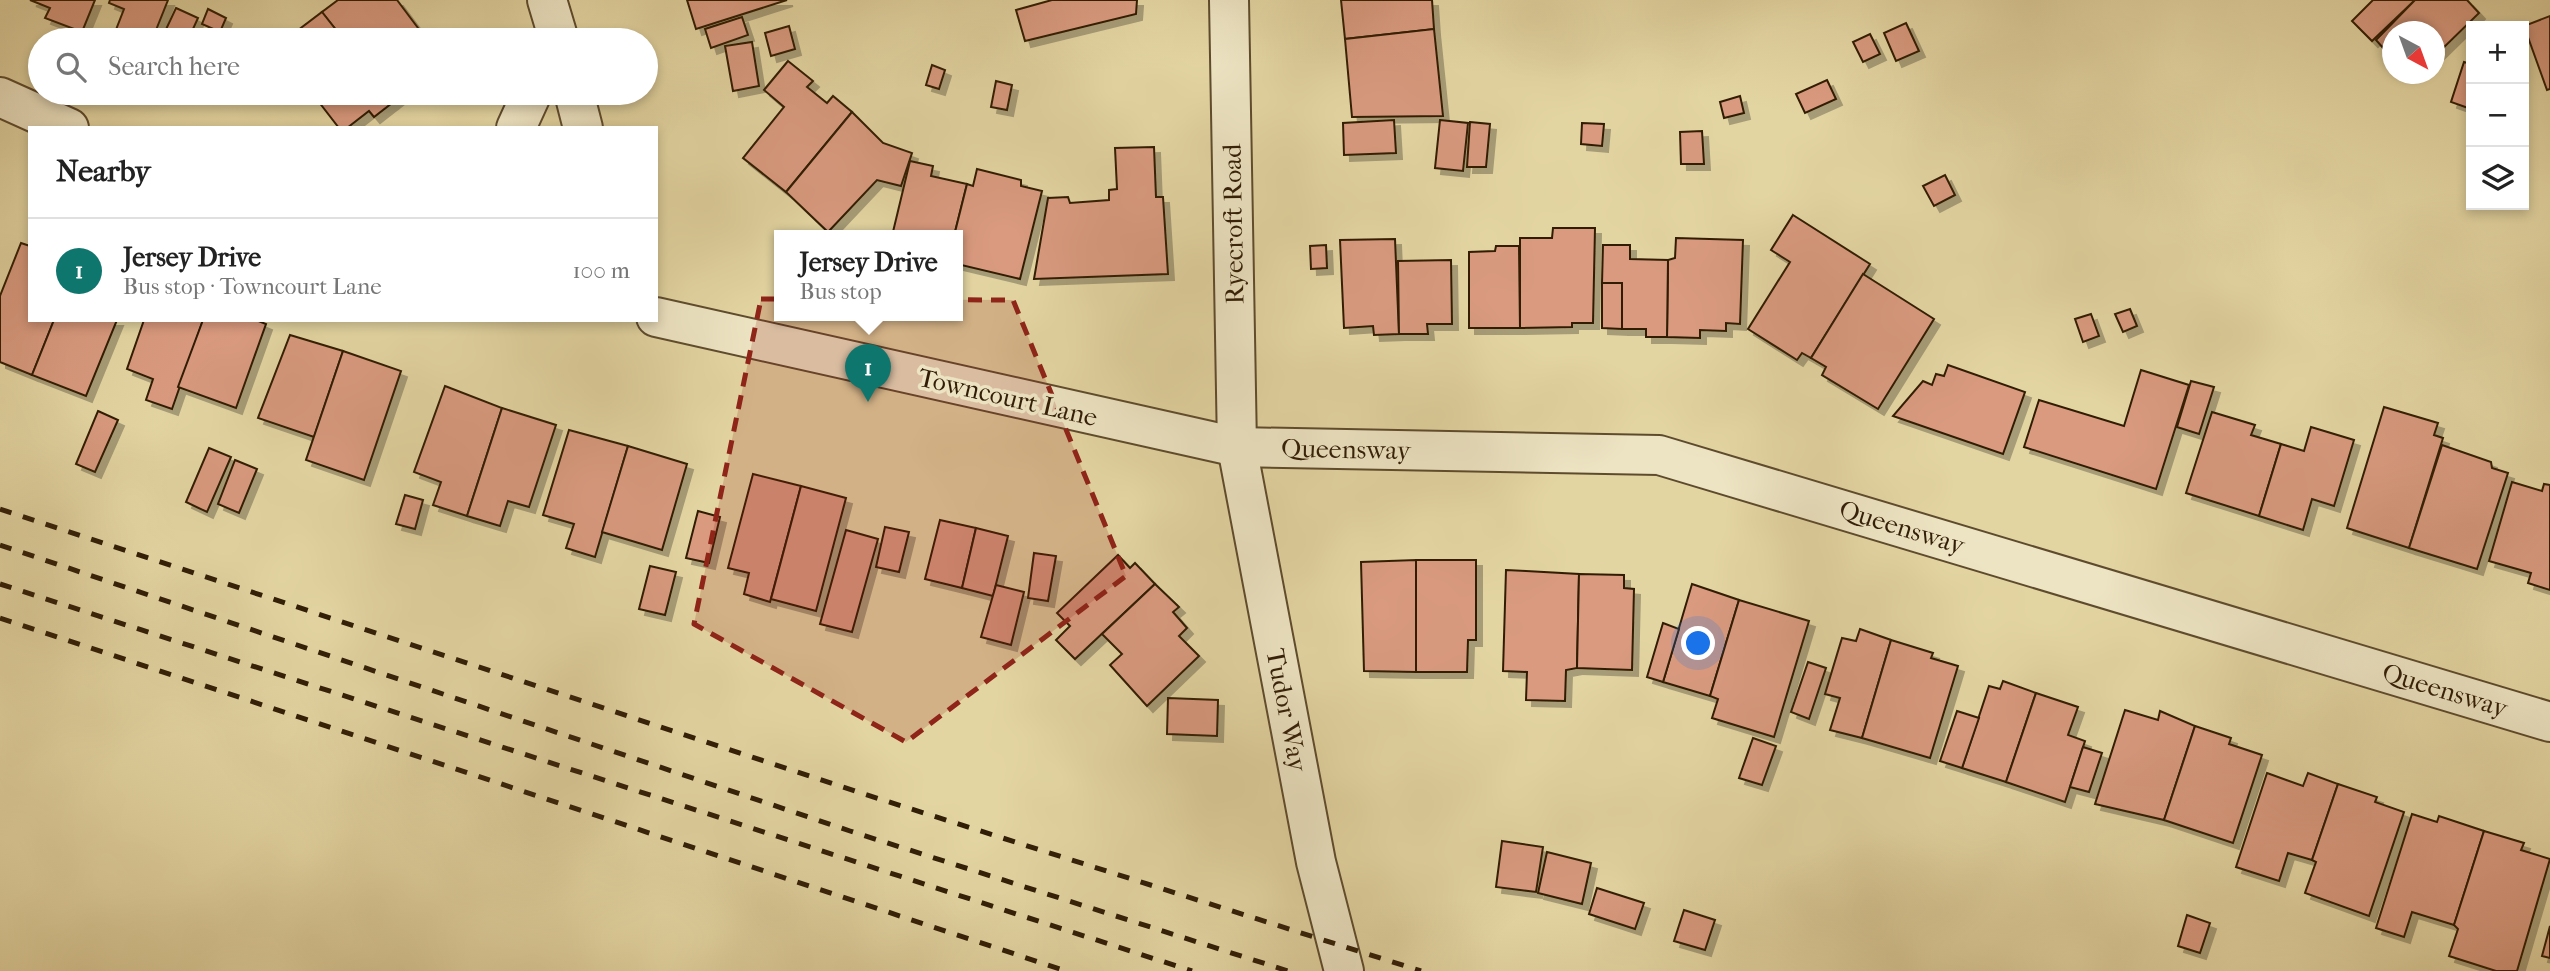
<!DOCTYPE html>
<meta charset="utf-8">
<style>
:root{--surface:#fff;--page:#f2f2f2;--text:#222;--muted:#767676;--line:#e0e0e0;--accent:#0f766e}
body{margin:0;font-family:"IM FELL French Canon",serif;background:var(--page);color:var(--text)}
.controls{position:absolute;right:21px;top:21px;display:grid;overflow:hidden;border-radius:0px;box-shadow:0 4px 10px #0003}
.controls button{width:63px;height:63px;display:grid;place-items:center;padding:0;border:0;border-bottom:2px solid var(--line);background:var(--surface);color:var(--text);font:35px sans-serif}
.compass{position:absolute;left:2382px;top:21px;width:63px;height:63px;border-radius:50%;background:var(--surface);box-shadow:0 4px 10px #0003;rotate:139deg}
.you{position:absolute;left:1699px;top:644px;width:24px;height:24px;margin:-18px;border:5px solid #fff;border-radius:50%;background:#1a73e8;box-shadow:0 0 0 10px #1a73e833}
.badge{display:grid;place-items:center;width:46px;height:46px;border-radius:50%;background:var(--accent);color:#fff;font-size:23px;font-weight:700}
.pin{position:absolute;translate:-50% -58px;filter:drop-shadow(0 2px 4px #0008)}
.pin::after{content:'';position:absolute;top:37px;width:24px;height:21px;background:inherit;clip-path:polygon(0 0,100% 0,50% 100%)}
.popup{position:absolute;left:774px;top:230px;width:189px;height:91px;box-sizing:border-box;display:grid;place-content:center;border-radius:0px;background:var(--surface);filter:drop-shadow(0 2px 5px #0005);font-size:23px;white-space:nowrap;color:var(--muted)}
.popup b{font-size:26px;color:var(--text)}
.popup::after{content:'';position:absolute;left:50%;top:100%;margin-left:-14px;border:14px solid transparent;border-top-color:var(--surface)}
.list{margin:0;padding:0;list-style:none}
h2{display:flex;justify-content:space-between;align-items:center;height:91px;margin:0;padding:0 28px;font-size:30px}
h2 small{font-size:23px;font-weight:400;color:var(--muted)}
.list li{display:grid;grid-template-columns:46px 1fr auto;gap:21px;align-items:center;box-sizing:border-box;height:105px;padding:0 28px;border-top:2px solid var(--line)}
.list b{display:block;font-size:26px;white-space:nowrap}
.list p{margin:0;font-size:23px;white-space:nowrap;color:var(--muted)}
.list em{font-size:23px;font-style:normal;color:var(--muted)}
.icon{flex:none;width:38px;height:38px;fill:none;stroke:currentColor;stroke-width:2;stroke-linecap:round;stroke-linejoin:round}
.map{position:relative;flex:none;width:2550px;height:971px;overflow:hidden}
.search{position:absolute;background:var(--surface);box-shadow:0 4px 10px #0003;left:28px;top:28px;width:630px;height:77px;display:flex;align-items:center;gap:18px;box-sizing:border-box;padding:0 24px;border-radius:38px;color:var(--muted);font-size:26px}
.panel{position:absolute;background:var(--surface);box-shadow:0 4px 10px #0003;left:28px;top:126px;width:630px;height:196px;border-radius:0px}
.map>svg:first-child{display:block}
</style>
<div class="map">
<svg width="2550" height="971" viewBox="0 0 2550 971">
<defs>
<filter id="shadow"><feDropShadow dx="6" dy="6" stdDeviation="0" flood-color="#0004"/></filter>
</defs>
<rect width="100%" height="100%" fill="#e3d5a2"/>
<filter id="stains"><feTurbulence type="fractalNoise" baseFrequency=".00286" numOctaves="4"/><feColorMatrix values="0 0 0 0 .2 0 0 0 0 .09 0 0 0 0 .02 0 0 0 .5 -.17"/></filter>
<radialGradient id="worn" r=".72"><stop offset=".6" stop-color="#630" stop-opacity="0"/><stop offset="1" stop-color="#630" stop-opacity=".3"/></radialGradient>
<g fill="#d99a7f" stroke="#311d06" stroke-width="2" filter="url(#shadow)">
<path d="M30 0H95L82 32 45 18 50 8Z"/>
<path d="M110 0H168L152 40H112L124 9 109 3Z"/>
<path d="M338 0H397L427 40H344L322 12Z"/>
<path d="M687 0H787L696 29Z"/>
<path d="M1052 0H1137L1136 14 1025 41 1016 10Z"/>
<path d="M1341 0H1432L1434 29 1345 39Z"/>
<path d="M2373 0H2415L2372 41 2352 21Z"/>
<path d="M2415 0H2467L2479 13 2435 56 2434 32H2392V58L2376 40Z"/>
<path d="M176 8 198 18 188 40H161Z"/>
<path d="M208 9 226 18 220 32 202 24Z"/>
<path d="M322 12 344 40H285Z"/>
<path d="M2550 16V89L2547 90 2524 26Z"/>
<path d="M742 17 748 35 711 48 705 29Z"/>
<path d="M1906 23 1919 51 1896 61 1884 33Z"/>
<path d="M789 26 795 49 771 56 765 33Z"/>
<path d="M1434 29 1443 116 1352 117 1345 39Z"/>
<path d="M1870 34 1880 54 1863 62 1853 42Z"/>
<path d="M752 42 759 86 733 91 725 46Z"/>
<path d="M788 61 813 81 807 87 827 103 833 96 852 112 786 192 743 158 784 107 764 90Z"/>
<path d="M2464 62 2471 64V109L2451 102Z"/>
<path d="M932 65 945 70 939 89 926 85Z"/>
<path d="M1827 80 1836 99 1805 113 1796 94Z"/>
<path d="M996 81 1012 85 1007 110 991 107Z"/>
<path d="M312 93H384L392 103 374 117 369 111 347 128H339Z"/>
<path d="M384 93H405L392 103Z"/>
<path d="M1740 96 1744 113 1724 118 1720 102Z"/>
<path d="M852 112 883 143 912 153 901 186 877 180 828 232 786 192Z"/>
<path d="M1394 120 1396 153 1344 155 1343 123Z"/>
<path d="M1440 120 1468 123 1463 171 1435 168Z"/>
<path d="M1470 122 1490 124 1486 167H1467Z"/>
<path d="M1582 123 1604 124 1602 146 1581 144Z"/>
<path d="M1702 131 1704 164H1681L1680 132Z"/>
<path d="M1154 147 1156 197H1163L1168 274 1034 279 1048 198 1068 197 1070 203 1109 200V190L1117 189 1115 148Z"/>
<path d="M910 161 933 166 931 176 967 184 954 236H892Z"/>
<path d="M977 169 1021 180V186L1042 191 1020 279 957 264V236H954L967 184 973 186Z"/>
<path d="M1945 175 1955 195 1934 206 1923 186Z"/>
<path d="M1793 215 1870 264 1811 358 1802 353 1797 360 1748 329 1790 262 1771 250Z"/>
<path d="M1553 228H1595L1593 323H1572V327L1520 328V238H1552Z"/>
<path d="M1676 238 1743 240 1740 324 1726 323V331L1700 330V338L1667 337 1668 260 1675 258Z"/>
<path d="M1395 239 1399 334 1374 335 1373 326 1344 328 1340 240Z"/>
<path d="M21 243 30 246V320H54L32 375 0 362V296Z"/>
<path d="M1326 245 1327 268 1311 269 1310 246Z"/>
<path d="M1603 245H1630V259L1668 260 1667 337H1646V329H1622V283H1602Z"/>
<path d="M1496 246H1519L1520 328H1469V252L1495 251Z"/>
<path d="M1451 260 1452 324H1427L1428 334H1399L1398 261Z"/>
<path d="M1863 274 1934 319 1878 409 1822 375 1826 367 1811 358Z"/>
<path d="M1602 283H1622V329L1602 328Z"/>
<path d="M2130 309 2137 326 2123 332 2115 314Z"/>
<path d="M2091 314 2099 336 2083 342 2075 319Z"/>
<path d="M54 320H117L86 396 32 375Z"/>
<path d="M144 320H203L172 409 146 400 153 379 127 369Z"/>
<path d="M203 320H256L266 324 236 408 178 387Z"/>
<path d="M290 335 343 351 314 437 258 418Z"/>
<path d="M343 351 401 371 364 480 306 460Z"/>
<path d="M1948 365 2025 392 2003 454 1893 416 1923 381 1932 385 1936 374 1944 376Z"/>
<path d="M2141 370 2189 385 2156 489 2024 447 2039 400 2124 426Z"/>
<path d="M2191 381 2214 387 2199 434 2177 427Z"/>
<path d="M445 386 502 408 467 516 433 505 441 482 414 472Z"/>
<path d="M2384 407 2438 423 2434 435 2443 438 2409 548 2347 528Z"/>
<path d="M502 408 556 425 529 507 508 501 500 526 467 516Z"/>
<path d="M98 411 118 420 95 472 76 464Z"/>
<path d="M2212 412 2255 425 2251 435 2281 444 2259 516 2186 493Z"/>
<path d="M2311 427 2354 440 2334 506 2312 499 2303 530 2259 516 2281 444 2304 451Z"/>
<path d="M569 430 628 446 595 557 566 548 574 524 543 515Z"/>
<path d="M2442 445 2491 462 2492 468 2508 473 2477 569 2409 548Z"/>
<path d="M628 446 687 464 662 550 602 532Z"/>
<path d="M209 448 231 457 207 512 186 502Z"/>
<path d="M235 460 257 469 239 513 218 504Z"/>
<path d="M753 474 801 486 770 602 744 594 749 573 728 568Z"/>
<path d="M2512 482 2542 491 2544 484 2550 485V590L2528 583 2531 573 2489 561Z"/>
<path d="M801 486 846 498 816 611 771 599Z"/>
<path d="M405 495 423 500 415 529 396 524Z"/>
<path d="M698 511 720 517 709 563 686 558Z"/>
<path d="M940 520 976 528 962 588 925 579Z"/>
<path d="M885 527 909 532 899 572 876 567Z"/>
<path d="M976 528 1008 536 993 596 962 588Z"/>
<path d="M846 530 878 539 852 632 820 624Z"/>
<path d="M1034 553 1056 556 1048 601 1028 598Z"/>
<path d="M1118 555 1130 568 1135 563 1155 584 1075 659 1056 640 1070 626 1057 613Z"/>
<path d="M1416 560V672L1364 671 1361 562Z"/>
<path d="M1416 560H1476V640H1468L1467 672H1416Z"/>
<path d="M650 566 676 572 665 615 639 609Z"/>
<path d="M1506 570 1579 574 1577 668 1566 670 1565 701 1526 700 1527 672 1503 671Z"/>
<path d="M1579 574 1624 575V588L1634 589 1632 670 1577 668Z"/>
<path d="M1155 584 1179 607 1173 612 1187 628 1179 636 1199 656 1147 706 1110 665 1122 654 1102 634Z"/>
<path d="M1692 584 1739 600 1710 696 1663 682Z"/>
<path d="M996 585 1024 592 1011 645 981 637Z"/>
<path d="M1739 600 1809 621 1774 737 1712 718 1718 699 1710 696Z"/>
<path d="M1663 623 1679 629 1663 682 1647 677Z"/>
<path d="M1860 629 1891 640 1862 738 1830 730 1840 698 1825 694 1842 638 1856 641Z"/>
<path d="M1891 640 1933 653 1931 658 1958 666 1930 758 1862 738Z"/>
<path d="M1808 662 1826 668 1809 719 1791 712Z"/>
<path d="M2003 681 2036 693 2006 782 1962 768 1989 686 2000 689Z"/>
<path d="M2036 693 2078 707 2068 735 2085 741 2065 802 2006 782Z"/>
<path d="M1168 698 1218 700 1217 736 1167 734Z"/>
<path d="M2125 710 2158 720 2160 711 2195 726 2164 820 2095 804Z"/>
<path d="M1957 711 1979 718 1962 768 1940 761Z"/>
<path d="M2195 726 2231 738 2229 744 2262 755 2233 843 2164 820Z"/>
<path d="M1753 738 1776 746 1762 785 1739 778Z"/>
<path d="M2083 747 2102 753 2089 792 2070 787Z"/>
<path d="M2267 773 2303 786 2308 773 2338 784 2312 860 2288 853 2279 881 2236 867Z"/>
<path d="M2338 784 2377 797 2375 802 2404 812 2369 916 2305 893 2316 862 2312 860Z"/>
<path d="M2412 814 2437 822 2439 816 2484 831 2454 925 2412 912 2404 937 2376 928Z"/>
<path d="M2484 831 2524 843 2521 850 2550 859 2517 971H2496L2449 956 2458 929 2454 925Z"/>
<path d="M1502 841 1543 847 1536 892 1496 887Z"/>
<path d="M1547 852 1591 863 1582 904 1538 893Z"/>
<path d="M1597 888 1644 903 1635 929 1589 914Z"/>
<path d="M1684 910 1715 920 1705 950 1674 941Z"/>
<path d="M2187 915 2210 923 2200 953 2178 946Z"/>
<path d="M2550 926V958L2542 956Z"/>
</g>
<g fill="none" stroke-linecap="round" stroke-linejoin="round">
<g stroke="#5e4b2d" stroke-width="42">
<g id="minor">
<path d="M547 0 559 40"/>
<path d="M1229 0 1237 447"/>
<path d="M574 93 583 128"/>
<path d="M516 128 532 93"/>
</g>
</g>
<g stroke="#5e4b2d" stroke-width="42">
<g id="tertiary">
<path d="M0 97 69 128"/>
<path d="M656 317 1237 447 1659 455 2550 722"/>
<path d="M1237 447 1316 862 1344 971"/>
</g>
</g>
<use href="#minor" stroke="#ede4c3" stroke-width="38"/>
<use href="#tertiary" stroke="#ede4c3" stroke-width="38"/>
<g stroke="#311d06" stroke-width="5" stroke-dasharray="12 12" stroke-linecap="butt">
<path d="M0 509 861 793 1421 971"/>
<path d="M0 545 850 831 1288 971"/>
<path d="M0 584 1192 971"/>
<path d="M0 618 1066 971"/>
</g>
</g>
<path fill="#8f2418" fill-opacity="0.2" stroke="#8f2418" stroke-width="5" stroke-dasharray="14 9" stroke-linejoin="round" d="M761 299 1013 300 1126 576 906 742 694 624Z"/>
<g text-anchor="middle" stroke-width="7" stroke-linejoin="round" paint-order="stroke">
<g font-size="26" fill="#311d06" stroke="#ede4c3">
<text transform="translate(1233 224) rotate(-91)" y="9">Ryecroft Road</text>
<text transform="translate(1008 397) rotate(13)" y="9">Towncourt Lane</text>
<text transform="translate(1346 449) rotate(1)" y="9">Queensway</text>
<text transform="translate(1902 527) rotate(17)" y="9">Queensway</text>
<text transform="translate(2445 690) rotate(17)" y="9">Queensway</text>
<text transform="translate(1287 710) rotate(79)" y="9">Tudor Way</text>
</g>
</g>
<rect width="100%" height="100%" filter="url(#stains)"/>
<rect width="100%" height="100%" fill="url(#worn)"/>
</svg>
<div class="controls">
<button>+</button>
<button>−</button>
<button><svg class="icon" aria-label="layers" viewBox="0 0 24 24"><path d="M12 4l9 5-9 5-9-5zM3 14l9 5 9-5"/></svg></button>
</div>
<svg class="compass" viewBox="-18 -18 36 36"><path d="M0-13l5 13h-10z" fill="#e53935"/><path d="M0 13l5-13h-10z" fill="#767676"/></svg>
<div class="you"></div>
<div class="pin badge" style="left:868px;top:402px">1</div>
<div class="popup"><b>Jersey Drive</b>Bus stop</div>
<div class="search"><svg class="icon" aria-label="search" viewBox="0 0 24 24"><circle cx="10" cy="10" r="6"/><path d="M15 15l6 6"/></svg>Search here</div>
<section class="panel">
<h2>Nearby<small></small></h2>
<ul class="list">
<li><span class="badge">1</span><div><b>Jersey Drive</b><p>Bus stop · Towncourt Lane</p></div><em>100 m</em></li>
</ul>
</section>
</div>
